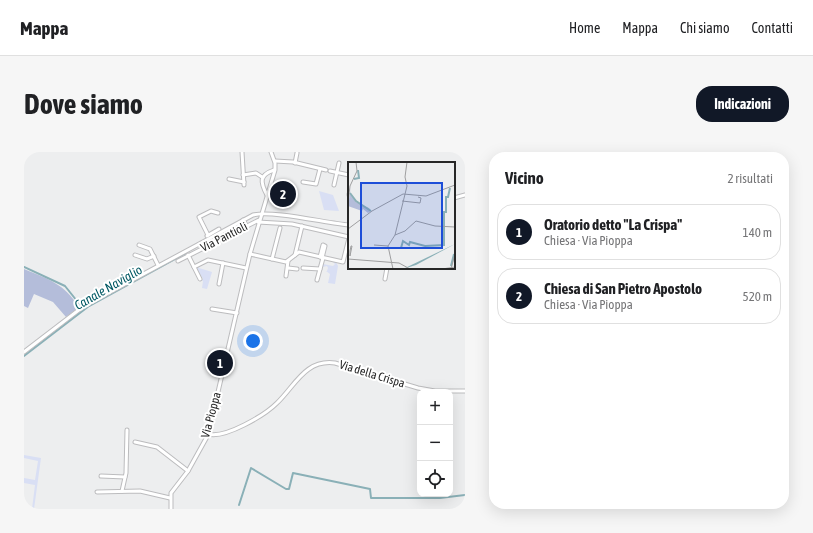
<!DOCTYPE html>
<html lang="it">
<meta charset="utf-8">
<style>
:root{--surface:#fff;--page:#f6f6f6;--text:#202124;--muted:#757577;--line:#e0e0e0;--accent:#111827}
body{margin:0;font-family:"Asap Condensed",sans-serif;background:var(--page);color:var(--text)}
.controls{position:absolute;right:12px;bottom:12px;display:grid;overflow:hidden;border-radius:8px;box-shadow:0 4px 16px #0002}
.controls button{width:36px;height:36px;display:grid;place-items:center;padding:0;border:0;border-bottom:1px solid var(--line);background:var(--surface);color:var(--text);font:20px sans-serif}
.you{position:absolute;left:229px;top:189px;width:14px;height:14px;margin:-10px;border:3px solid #fff;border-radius:50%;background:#1a73e8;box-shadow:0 0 0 6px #1a73e833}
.badge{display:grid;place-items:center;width:26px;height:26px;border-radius:50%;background:var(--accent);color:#fff;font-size:13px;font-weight:700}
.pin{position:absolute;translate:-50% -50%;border:2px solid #fff;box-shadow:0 1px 4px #0006}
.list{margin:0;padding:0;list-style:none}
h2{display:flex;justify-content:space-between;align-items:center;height:52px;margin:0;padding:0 16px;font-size:17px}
h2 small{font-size:13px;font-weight:400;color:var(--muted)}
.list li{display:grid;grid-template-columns:26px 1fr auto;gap:12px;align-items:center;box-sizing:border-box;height:56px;margin:0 8px 8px;padding:0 8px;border:1px solid var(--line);border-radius:16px}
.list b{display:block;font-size:15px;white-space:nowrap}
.list p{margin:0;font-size:13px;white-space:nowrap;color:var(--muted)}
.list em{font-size:13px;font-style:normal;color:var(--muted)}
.icon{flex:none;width:22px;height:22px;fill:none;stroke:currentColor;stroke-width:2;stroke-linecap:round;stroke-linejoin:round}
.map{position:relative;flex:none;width:441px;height:357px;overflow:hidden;border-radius:16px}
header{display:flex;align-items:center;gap:24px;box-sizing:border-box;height:56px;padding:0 20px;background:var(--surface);border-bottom:1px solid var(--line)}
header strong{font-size:19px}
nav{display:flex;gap:22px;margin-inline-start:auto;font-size:14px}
.intro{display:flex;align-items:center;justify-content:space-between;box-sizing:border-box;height:96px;padding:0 24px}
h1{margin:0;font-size:28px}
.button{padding:10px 18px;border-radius:16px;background:var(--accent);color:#fff;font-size:14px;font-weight:700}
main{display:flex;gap:24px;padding:0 24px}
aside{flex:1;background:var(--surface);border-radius:16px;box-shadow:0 4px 16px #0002}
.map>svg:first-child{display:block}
</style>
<header>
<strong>Mappa</strong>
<nav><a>Home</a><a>Mappa</a><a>Chi siamo</a><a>Contatti</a></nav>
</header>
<div class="intro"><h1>Dove siamo</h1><a class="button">Indicazioni</a></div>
<main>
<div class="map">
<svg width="441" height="357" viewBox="0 0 441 357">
<rect width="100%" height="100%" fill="#edeeef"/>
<g fill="#d9dff4">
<path d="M295 39 309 43 315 59 300 58Z"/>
<path d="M308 109 312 110 314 114 311 132 304 131 306 122 302 119H303L304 116 303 114 299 115V112L309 114 311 112Z"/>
<path d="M175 114V116L188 120 183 137 178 136 179 129 177 128 179 127 172 116Z"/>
<path d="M0 303 17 306 10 357H8L11 333 0 331V326L11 328 14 309 0 306Z"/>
</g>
<path fill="#b4bdda" d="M0 117C26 128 39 131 55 155L42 165 29 150 10 142 4 156 0 154Z"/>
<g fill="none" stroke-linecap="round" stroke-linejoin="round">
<g stroke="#8ab0b7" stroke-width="2">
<path d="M0 115 41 134 57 154"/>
<path d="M0 204 65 154 162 101"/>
<path d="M215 353 227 316 262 337H265L269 321 346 337 347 346H416L441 343"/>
</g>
<g stroke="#bcbcbe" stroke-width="5">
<g id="minor">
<path d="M218 0 220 33"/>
<path d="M251 9 269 10 302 18"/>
<path d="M271 11 273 1"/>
<path d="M306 19 325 23"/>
<path d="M219 23 232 21 238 25"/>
<path d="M205 27 220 30"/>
<path d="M279 30 292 32 296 17"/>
<path d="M310 33 315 11"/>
<path d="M325 42V43"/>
<path d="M243 43C236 30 235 23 250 18"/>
<path d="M430 46 441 43"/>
<path d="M234 70 268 72 325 85"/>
<path d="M184 83 175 65 187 59 194 61"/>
<path d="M183 84 195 77"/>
<path d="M189 88 221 71 219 68"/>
<path d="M115 93 126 97 134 113"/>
<path d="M226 102 262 110 275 100 319 110 325 86"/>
<path d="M111 103 123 107 130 104"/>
<path d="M164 103 176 127"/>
<path d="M271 103 278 74"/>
<path d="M296 105 299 93 301 94 298 106"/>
<path d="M248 107 256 76"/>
<path d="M154 109 235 68"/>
<path d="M170 115 184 108 222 116"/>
<path d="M264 116 273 117"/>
<path d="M279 116 296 117"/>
<path d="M262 124 264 109"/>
<path d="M361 127 363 116"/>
<path d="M293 128 299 106"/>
<path d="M195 132 199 111"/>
<path d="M188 157 213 161"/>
<path d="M0 200 60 154 229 63C248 58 302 71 325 73"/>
<path d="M184 282C201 287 241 263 253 251 271 234 281 207 311 211L394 236 411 239H441"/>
<path d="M111 290 133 295 164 319"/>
<path d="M77 324 101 325"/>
<path d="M98 339 102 321 103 278"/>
<path d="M73 340 116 339 146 346"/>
<path d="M147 357V341L164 319 184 283 226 102 251 18V11L247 0"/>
</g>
</g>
<use href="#minor" stroke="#fff" stroke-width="3"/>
</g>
<g text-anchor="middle" stroke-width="4" stroke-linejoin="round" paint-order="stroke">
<g font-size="12" fill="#272727" stroke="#fff">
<text transform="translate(200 85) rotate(-27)" y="4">Via Pantioli</text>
<text transform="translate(348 222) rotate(17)" y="4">Via della Crispa</text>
<text transform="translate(187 263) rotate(-75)" y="4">Via Pioppa</text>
</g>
<g font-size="13" font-style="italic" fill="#015863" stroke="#fff">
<text transform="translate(84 135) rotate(-30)" y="5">Canale Naviglio</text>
</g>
</g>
<g transform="translate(324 10)">
<rect width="107" height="107" fill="#edeeef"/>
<path d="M3 23 2 32 8 40 21 46 23 49 20 51 15 47 14 49 0 44Z" fill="#b4bdda"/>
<path d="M107 82 68 103 55 107Z" fill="#8ab0b7"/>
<path fill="none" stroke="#8ab0b7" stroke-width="2" d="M6 17 11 16 10 8M2 31 8 39 23 49M53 86 55 79 61 83 62 80 77 84 96 83V50H98V35H100L102 26M103 104 106 92"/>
<path fill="none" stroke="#9e9e9f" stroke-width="1" d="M54 39 72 41 73 36 70 35M0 40 2 24 9 9 8 0M0 67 24 49 55 32 78 34 107 23M47 73 57 69 68 59 87 64 107 65M26 83 40 84M3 84H4L2 94V89ZM0 97 51 101 62 107M45 107 40 84 47 73 59 24 57 15 59 0M94 107 107 105M103 107 107 92"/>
<path fill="#1d4ed8" fill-opacity="0.15" stroke="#1d4ed8" stroke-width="2" d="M13 21H94V86H13Z"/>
<rect width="107" height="107" fill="none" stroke="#272727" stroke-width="2"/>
</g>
</svg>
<div class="controls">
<button>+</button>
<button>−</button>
<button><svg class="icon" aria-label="locate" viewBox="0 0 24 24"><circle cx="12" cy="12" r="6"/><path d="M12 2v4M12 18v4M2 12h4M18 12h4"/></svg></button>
</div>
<div class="you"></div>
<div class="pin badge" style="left:196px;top:211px">1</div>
<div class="pin badge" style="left:259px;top:42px">2</div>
</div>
<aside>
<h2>Vicino<small>2 risultati</small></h2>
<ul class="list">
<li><span class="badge">1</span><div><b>Oratorio detto &quot;La Crispa&quot;</b><p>Chiesa · Via Pioppa</p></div><em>140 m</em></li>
<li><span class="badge">2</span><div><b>Chiesa di San Pietro Apostolo</b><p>Chiesa · Via Pioppa</p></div><em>520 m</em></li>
</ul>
</aside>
</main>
